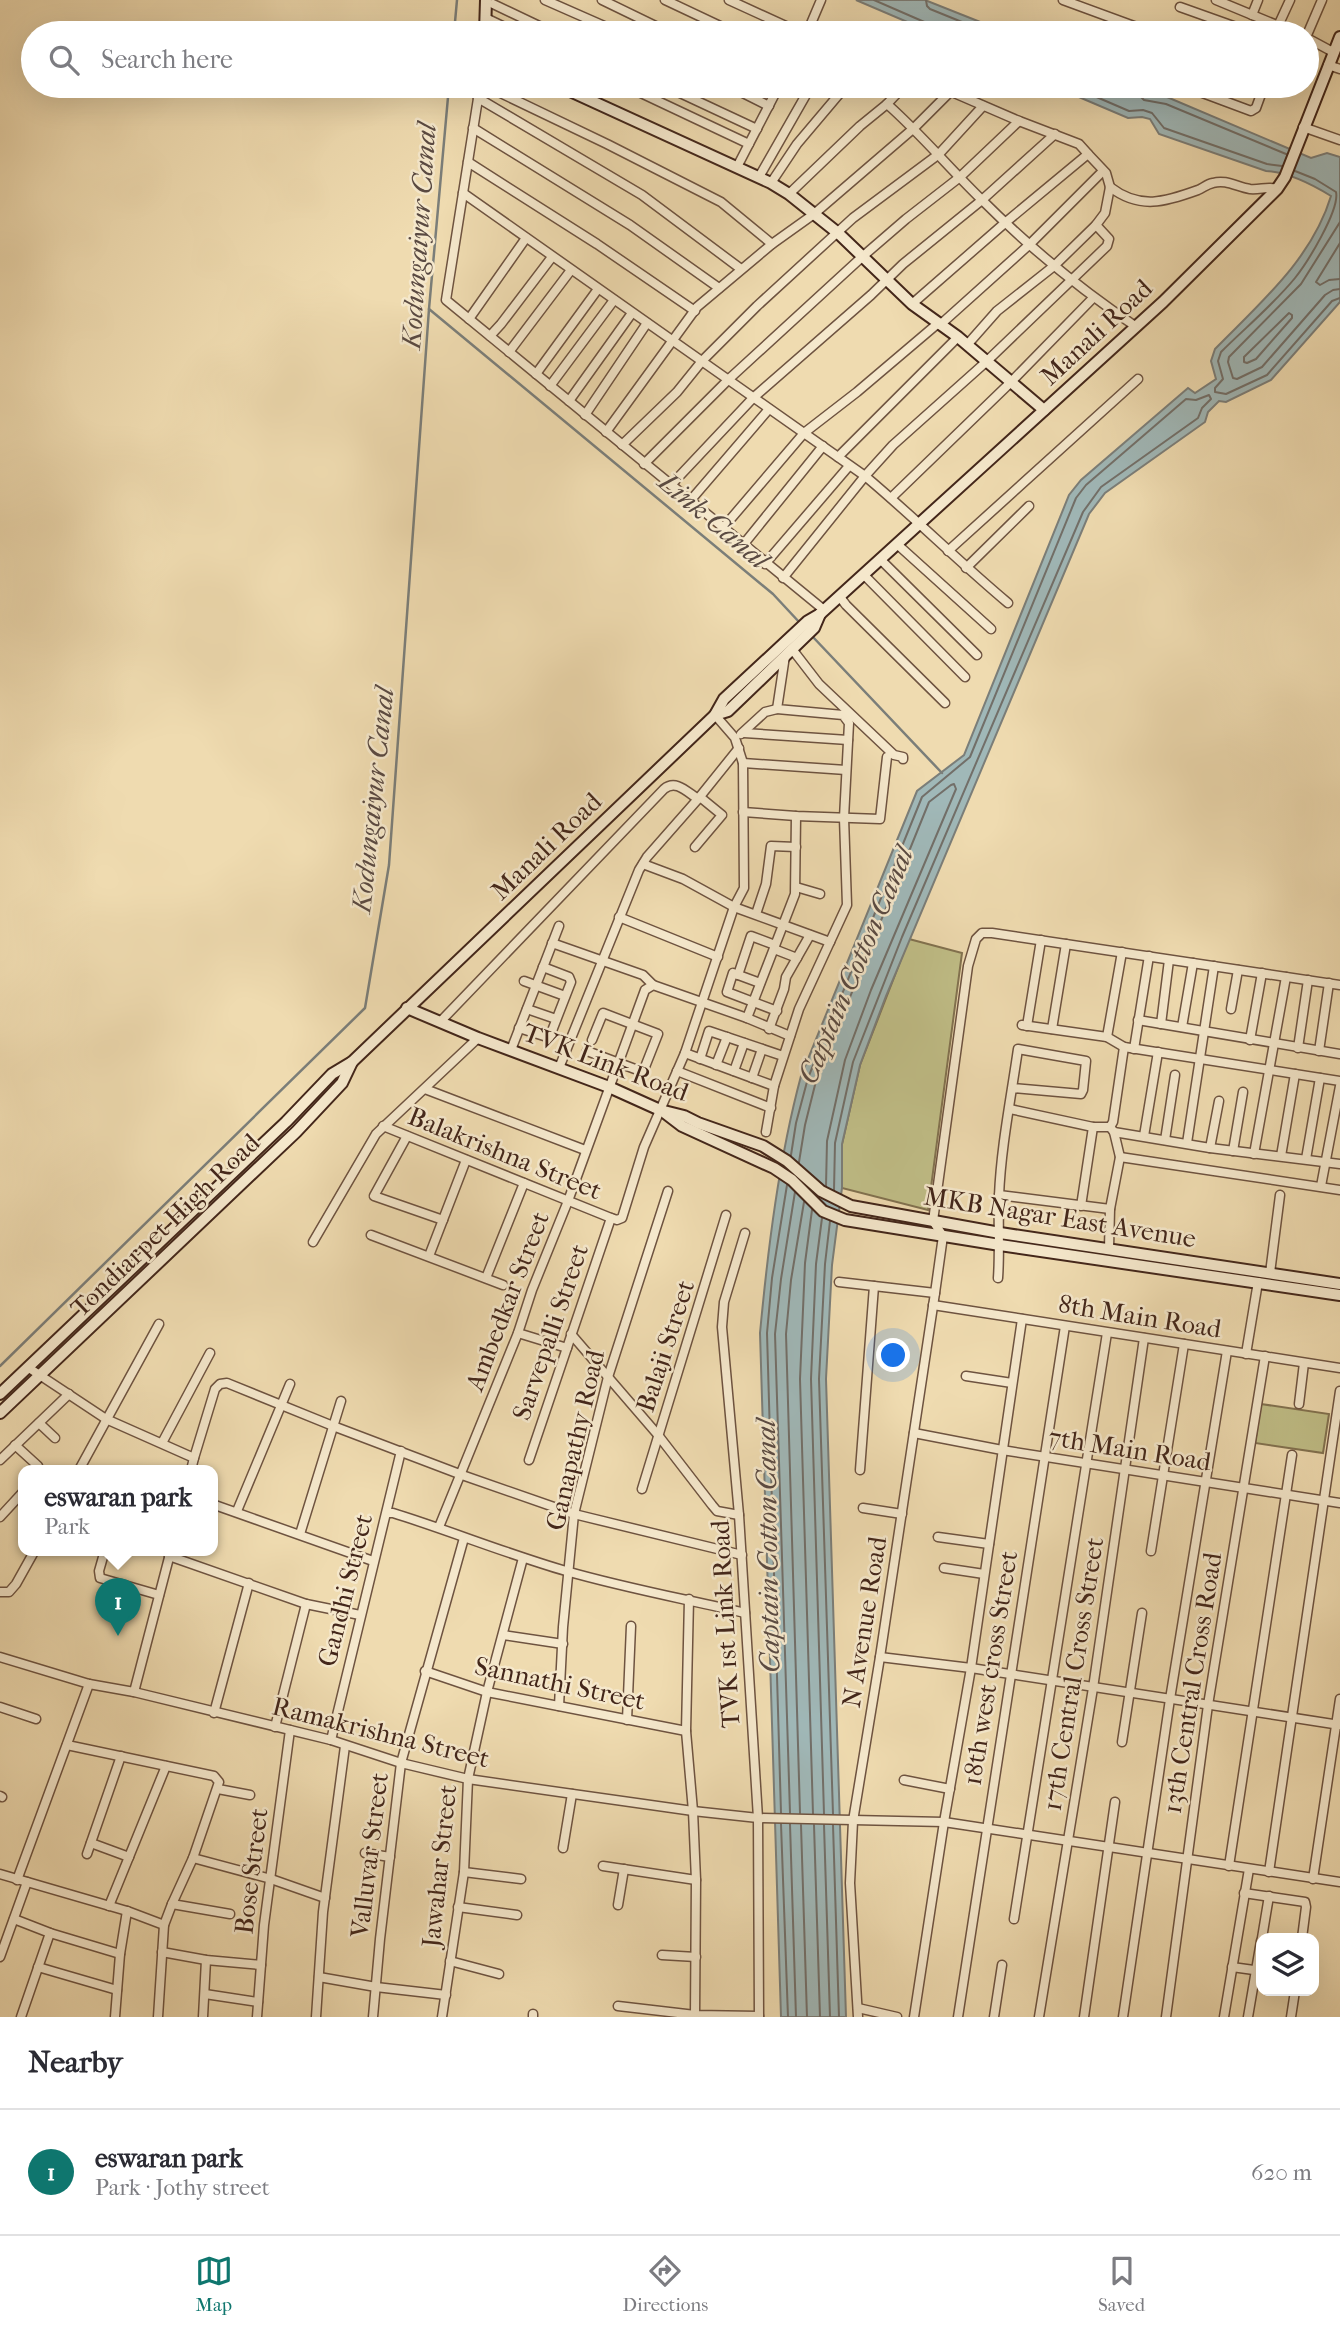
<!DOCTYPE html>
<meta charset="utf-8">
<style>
:root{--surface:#fff;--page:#f7f7f7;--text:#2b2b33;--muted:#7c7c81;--line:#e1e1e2;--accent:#0f766e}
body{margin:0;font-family:"IM FELL French Canon",serif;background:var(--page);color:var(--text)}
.controls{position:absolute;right:21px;bottom:21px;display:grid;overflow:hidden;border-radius:14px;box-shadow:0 7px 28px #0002}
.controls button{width:63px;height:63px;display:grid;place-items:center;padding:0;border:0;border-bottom:2px solid var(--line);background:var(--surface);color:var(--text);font:35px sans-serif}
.you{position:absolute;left:894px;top:1356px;width:24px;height:24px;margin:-18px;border:5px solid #fff;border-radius:50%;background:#1a73e8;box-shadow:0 0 0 10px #1a73e833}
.badge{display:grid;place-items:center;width:46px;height:46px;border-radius:50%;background:var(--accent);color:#fff;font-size:23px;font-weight:700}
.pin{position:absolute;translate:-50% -58px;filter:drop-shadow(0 2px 4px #0008)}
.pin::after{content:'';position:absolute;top:37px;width:24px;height:21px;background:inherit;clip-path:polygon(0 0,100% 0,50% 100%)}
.popup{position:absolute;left:18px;top:1465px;width:200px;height:91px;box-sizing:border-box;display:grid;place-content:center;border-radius:14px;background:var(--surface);filter:drop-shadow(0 2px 5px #0005);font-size:23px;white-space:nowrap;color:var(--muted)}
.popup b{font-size:26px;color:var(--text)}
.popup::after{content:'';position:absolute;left:50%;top:100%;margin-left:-14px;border:14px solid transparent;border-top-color:var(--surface)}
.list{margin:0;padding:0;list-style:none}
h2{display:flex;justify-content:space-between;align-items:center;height:91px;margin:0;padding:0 28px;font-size:30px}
h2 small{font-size:23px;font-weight:400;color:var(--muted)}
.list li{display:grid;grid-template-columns:46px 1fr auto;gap:21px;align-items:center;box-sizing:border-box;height:126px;padding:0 28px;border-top:2px solid var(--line)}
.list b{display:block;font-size:26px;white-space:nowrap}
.list p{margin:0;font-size:23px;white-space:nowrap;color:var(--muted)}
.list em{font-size:23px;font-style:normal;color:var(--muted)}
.icon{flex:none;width:38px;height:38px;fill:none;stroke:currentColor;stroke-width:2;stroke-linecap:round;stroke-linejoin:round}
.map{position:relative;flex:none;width:1340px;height:2017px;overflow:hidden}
.search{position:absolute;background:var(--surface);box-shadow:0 7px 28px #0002;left:21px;right:21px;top:21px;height:77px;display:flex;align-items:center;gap:18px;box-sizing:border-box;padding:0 24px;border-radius:38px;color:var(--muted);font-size:26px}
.sheet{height:217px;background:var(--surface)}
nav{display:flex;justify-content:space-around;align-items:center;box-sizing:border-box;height:98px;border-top:2px solid var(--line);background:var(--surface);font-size:19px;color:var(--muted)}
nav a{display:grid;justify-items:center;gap:4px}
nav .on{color:var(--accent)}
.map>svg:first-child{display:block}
</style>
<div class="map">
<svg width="1340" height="2017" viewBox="0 0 1340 2017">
<rect width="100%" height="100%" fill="#efdbb0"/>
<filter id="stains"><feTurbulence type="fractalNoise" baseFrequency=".00286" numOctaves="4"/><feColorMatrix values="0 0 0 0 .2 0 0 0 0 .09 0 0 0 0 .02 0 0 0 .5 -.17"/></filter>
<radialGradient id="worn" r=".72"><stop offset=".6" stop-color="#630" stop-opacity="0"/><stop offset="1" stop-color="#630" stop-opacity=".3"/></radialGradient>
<g fill="#c0be87" stroke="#827250" stroke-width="2">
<path d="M909 939 962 953 928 1210 842 1188V1144L860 1065Z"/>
<path d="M1261 1404 1329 1414 1323 1453 1255 1443Z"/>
</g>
<g fill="#a0b8b8" stroke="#7b7e79" stroke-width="2">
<path d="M856 0H925L1008 33H933Z"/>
<path d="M1053 86H1139L1147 93 1167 97 1311 158 1327 153 1340 157V302L1271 380 1226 402 1219 401 1208 412 1205 422 1105 493 1089 514 886 996 860 1065 842 1144V1188L832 1265 826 1379 846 2017H781L760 1333C768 1248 779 1158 801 1076L917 791 964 755 1069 495 1081 480 1188 388 1195 393 1216 379 1211 361 1215 349C1260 303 1312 259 1331 196 1313 185 1288 172 1266 171L1159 134 1150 119 1142 117 1128 118Z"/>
</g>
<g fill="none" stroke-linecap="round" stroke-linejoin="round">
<g stroke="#726f69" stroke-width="2">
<path d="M874 0 929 24 933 33"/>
<path d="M926 0 927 6 930 9 989 33"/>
<path d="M1071 86 1129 111 1143 110 1152 113 1164 128 1267 164 1282 166"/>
<path d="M1135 86 1136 92 1144 100 1166 104 1286 154"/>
<path d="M1295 171 1315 179 1336 192C1340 210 1307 263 1295 278 1273 305 1245 328 1221 352L1218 361 1223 379 1215 388V392L1226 394 1267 375 1332 301 1340 298"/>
<path d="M1340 222 1301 284 1229 357 1228 362 1233 378 1237 379 1262 367 1325 295 1333 290 1340 289"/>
<path d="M1340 243 1316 282 1320 285 1329 280 1340 279"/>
<path d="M1289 313 1292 315V318L1256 359 1247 363 1244 362V357Z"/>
<path d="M791 1155 796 1123 808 1078 922 797 970 757 1076 498 1086 485 1186 399 1196 400 1209 395 1211 399 1202 408 1198 418 1101 487 1083 512 902 937 853 1062 835 1143 834 1190"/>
<path d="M799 1162 805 1125 816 1081 929 802 951 785 954 784 956 789 871 990 845 1060 827 1141 826 1186"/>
<path d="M812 1210 805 1263 800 1379 813 1814"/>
<path d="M822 1218 816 1264 811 1379 824 1814"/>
<path d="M830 1221 825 1264 819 1379 833 1814"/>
<path d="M781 1813 767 1333 772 1278 787 1185"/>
<path d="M790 1813 775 1334 781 1279 795 1192"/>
<path d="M800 1813 786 1334 791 1280 804 1202"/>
<path d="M781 1824 788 2017"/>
<path d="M790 1824 796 2017"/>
<path d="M801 1825 807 2017"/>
<path d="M814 1825 820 2017"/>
<path d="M824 1825 830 2017"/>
<path d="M833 1825 839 2017"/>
</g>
<g stroke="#7b7e79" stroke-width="2.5">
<path d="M454 33 457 0"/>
<path d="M429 309 773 594 800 623"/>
<path d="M812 636 942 773"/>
<path d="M0 1366 365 1008 389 865 429 309 449 86"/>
</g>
<g stroke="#6e5340" stroke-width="11">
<g id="street">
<path d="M545 0 620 33"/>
<path d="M602 0 670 33"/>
<path d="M665 0 735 33"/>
<path d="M729 0 801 33"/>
<path d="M1063 0 1142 29"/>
<path d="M1216 0 1296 33"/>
<path d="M493 4 554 33"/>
<path d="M1180 7 1253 33"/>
<path d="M1252 15 1258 0"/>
<path d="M490 20 517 33"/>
<path d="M1278 26 1290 0"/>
<path d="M1175 28 1188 33"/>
<path d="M807 33 821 0"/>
<path d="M1307 35 1322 0"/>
<path d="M1307 38 1333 52"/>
<path d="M1328 65 1340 69"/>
<path d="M480 86 446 300 824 610"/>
<path d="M486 86 607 144 721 202 772 244"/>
<path d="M626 86 749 144"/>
<path d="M665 86 757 129"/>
<path d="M729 86 769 106"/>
<path d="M1184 86 1251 111 1256 108 1264 86"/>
<path d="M478 98 642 195 741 269"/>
<path d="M887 104C921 134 949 168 982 200 1029 247 1080 289 1135 326"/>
<path d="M1303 127 1340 140"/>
<path d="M473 128 630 225 719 288"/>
<path d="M468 162 597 244 695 311"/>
<path d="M737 167 779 86"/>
<path d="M759 177 811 86"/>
<path d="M771 183 797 144 846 86"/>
<path d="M1110 187C1140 210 1165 202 1198 190 1203 188 1207 184 1213 183 1226 179 1237 187 1250 189 1260 190 1268 186 1277 189"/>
<path d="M463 193 865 476C914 517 959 562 1008 603"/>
<path d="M789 194 860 126 887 104 904 86"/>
<path d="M912 304 1006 222 1088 154 1079 144 1019 121 938 86"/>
<path d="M469 319 526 238"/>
<path d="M490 336 501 324 552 257"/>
<path d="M967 345 997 311 1054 266 1096 225 1105 213 1110 187 1106 173 1088 154"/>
<path d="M509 352 571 270"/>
<path d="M536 374 598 289"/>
<path d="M550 386 614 300"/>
<path d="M569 401 632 313"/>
<path d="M585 415 647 323"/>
<path d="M606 432 697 307 772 244 814 214 914 128 951 91"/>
<path d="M622 445 677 392 702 361 757 306 853 218 939 154 983 106"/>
<path d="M838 457 958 337"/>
<path d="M644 464 729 379 862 257 906 219 960 177 1019 121"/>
<path d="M671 485 753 398 871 295 903 264 982 200 1055 134"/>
<path d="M891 498 1010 383 1093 298"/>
<path d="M690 501 769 409"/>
<path d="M723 528 804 433 857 392 936 325 941 324 1030 244 1103 171"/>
<path d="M743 545 823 446"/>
<path d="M898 545 991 629"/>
<path d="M948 551 1138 379"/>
<path d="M881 560 977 655"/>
<path d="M765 564 849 466"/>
<path d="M966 568 1029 506"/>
<path d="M864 575 965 677"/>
<path d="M783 578 865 476 893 445 986 362 1107 246 1109 239 1096 225"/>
<path d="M840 597 846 605 945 703"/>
<path d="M792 649 819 684 894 755 903 757V759"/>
<path d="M744 733 848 740"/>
<path d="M741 734 765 712 777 709"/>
<path d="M743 763 846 770"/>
<path d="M743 812 796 816 880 819 887 757"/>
<path d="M695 847 722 815 700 797"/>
<path d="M643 864 683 879 734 907 830 942"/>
<path d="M796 887 820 894"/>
<path d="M756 914 766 884 771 846 796 847"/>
<path d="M619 917 718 957"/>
<path d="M552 943 643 975 653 985"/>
<path d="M774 949 797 958"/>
<path d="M738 975 751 936 775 945"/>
<path d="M524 981 565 996"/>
<path d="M760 983 733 973 727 992 777 1011"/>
<path d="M527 1009 556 1019"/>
<path d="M1231 1009 1238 970"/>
<path d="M747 1018 795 894 796 816"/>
<path d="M1138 1020 1340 1054"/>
<path d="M440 1022 664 789C676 779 687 792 698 799"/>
<path d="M1161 1024 1169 960"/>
<path d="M1022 1025 1107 1037 1124 1047 1340 1081"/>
<path d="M1027 1026 1041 940"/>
<path d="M1182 1027 1193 963"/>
<path d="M519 1028 547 1037 550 1036 571 982 569 977 543 967"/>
<path d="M769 1029 784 989 786 977 810 935"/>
<path d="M1052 1029 1066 944"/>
<path d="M1107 1037 1122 952"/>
<path d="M1250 1040 1262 973"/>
<path d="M1298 1048 1308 980"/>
<path d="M1134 1049 1149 956"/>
<path d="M511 1050 559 926"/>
<path d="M587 1051 643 1072 658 1034 603 1013 592 1040"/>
<path d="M1319 1051 1329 983"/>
<path d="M685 1053 774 1086"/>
<path d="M700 1059 709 1031 783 1056"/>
<path d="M716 1065 727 1037"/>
<path d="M559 1068 639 870 647 857 698 799 739 748"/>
<path d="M677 1071 771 1108"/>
<path d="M734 1071 744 1043"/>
<path d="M752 1078 762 1049"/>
<path d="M425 1089 585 1150"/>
<path d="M1010 1109 1093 1127H1110L1114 1132 1210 1148 1340 1164"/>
<path d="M383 1126 611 1218 617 1220 622 1218 644 1147 685 1053 734 907 744 888 743 763 735 738 715 715"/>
<path d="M1110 1127 1113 1122 1124 1047"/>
<path d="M766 1132 774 1086 799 1009 847 905 844 818 849 723 843 715 777 709 785 656"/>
<path d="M407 1136 374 1196 443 1220"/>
<path d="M1144 1136 1158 1052"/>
<path d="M1165 1140 1175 1075"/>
<path d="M1187 1143 1214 966"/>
<path d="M1210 1148 1219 1101"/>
<path d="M1233 1151 1243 1092"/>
<path d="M1254 1154 1286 977"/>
<path d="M1281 1156 1295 1074"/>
<path d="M1120 1157 1340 1190"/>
<path d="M1306 1159 1320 1078"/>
<path d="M1321 1186 1340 1086"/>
<path d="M999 1195 1110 1209"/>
<path d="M1081 1206 1093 1127"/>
<path d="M745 1233 724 1302 722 1327 739 1515 758 1818 759 2017"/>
<path d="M371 1235 503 1285"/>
<path d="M313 1242 376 1134 478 1038"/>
<path d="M1109 1248 1110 1209 1120 1157 1114 1132"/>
<path d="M429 1256 466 1160"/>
<path d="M1270 1273 1280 1195"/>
<path d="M486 1278 524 1183"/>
<path d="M998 1278C1000 1250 998 1223 999 1196 1001 1147 1011 1098 1018 1049L1086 1061 1083 1090 1081 1094 1013 1088"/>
<path d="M839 1282 935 1293"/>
<path d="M933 1305 1340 1368"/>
<path d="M518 1333 567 1348"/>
<path d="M571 1334 658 1435 712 1505 717 1511 739 1515"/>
<path d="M1246 1354 1258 1282"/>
<path d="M29 1368 106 1419 194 1458 191 1470"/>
<path d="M966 1376 1012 1383"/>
<path d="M1299 1404 1304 1363"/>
<path d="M39 1423 55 1438"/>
<path d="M914 1433 1002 1450 1340 1503"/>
<path d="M162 1443 210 1353"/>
<path d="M15 1445 38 1466 39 1470"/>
<path d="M194 1458 215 1389 220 1384 227 1383 333 1426 462 1475 574 1514 742 1555"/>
<path d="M0 1460 69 1394"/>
<path d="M529 1460 611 1218"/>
<path d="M79 1470 159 1324"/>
<path d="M860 1470 874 1286"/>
<path d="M642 1489 726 1215"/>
<path d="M212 1504 373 1561"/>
<path d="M863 1508 902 1514"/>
<path d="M237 1511 290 1384"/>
<path d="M387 1513H393C451 1531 507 1554 566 1571 625 1588 685 1599 745 1613"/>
<path d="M0 1517 24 1491"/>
<path d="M439 1527 518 1333 532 1290 568 1201 645 990 653 985 747 1018 790 1036"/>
<path d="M300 1534 341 1401"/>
<path d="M938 1537 989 1544"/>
<path d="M105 1550 99 1571 100 1578 159 1595"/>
<path d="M1151 1551 1184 1344"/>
<path d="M169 1556 306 1604 360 1615"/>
<path d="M944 1568 984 1574"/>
<path d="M0 1592H9L16 1584 35 1550"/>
<path d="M689 1599 686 1731 693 1811 696 1880 695 2015"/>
<path d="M503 1635 563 1644"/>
<path d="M0 1657 89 1684 134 1692 331 1740 401 1763 468 1779 693 1811 758 1818 944 1822 1340 1882"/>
<path d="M880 1657 971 1668 1340 1725"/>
<path d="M425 1671 487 1692 686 1731"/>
<path d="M134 1692 171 1550"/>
<path d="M559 1706 563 1627 574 1514 608 1377 668 1191"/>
<path d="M0 1707 36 1719"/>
<path d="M214 1713 249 1583"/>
<path d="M627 1720 631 1626"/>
<path d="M275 1727 306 1604"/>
<path d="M331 1740 401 1451"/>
<path d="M1122 1742 1142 1613"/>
<path d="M67 1745 214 1776 219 1782 193 1858 172 1904 164 1925 158 2017"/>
<path d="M904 1780 950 1789"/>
<path d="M218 1789 250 1795"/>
<path d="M0 1796 2 1797"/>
<path d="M91 1843 129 1857"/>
<path d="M563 1848 572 1794"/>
<path d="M365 1853 390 1857"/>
<path d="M87 1854 121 1756"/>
<path d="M193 1858 271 1879 325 1898"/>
<path d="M603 1866 696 1880"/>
<path d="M1229 1866 1292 1455"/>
<path d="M464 1872 521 1879"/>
<path d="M1269 1872 1340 1391"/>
<path d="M0 1874 127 1911 164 1925"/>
<path d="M1313 1879 1340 1699"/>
<path d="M17 1880 89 1684"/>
<path d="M1244 1893 1305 1902 1306 1907 1302 1938"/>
<path d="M172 1904 230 1914"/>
<path d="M618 1905 624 1869"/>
<path d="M109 1906 166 1766"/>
<path d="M458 1907 517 1915"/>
<path d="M14 1919 50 1933 120 1954"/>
<path d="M1014 1919 1107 1333"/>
<path d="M1262 1938 1269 1896"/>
<path d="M162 1952 206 1960 261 1965"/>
<path d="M662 1955 696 1957"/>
<path d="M0 1957 27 1882"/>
<path d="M450 1961 499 1974"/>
<path d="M38 1967 117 1990"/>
<path d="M1232 1967 1261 1971"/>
<path d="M319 1977 376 1987 446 1995"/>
<path d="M205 1994 258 2002"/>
<path d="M618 2006 695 2015 759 2016"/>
<path d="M858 2008 897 2017"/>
<path d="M21 2017 50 1933"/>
<path d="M115 2017 120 1954 127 1911"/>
<path d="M203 2017 206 1960"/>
<path d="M257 2017 264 1925 290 1730"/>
<path d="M316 2017 323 1912 345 1746"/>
<path d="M373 2017 380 1939 401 1763 464 1538"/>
<path d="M442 2017 464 1872 468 1779 487 1692 523 1558"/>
<path d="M533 2017V2014"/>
<path d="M858 2017 850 1883 853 1821 880 1657 935 1293 943 1236 933 1221 968 966 976 939 982 933H992L1340 985"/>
<path d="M914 2017 944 1822 971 1668 1022 1319"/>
<path d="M958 2017 1065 1326"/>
<path d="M994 2017 1002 1965"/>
<path d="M1039 2017 1093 1688 1144 1338"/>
<path d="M1084 2017 1115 1802"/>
<path d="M1123 2017 1170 1699 1227 1351"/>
<path d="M1166 2017 1208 1705 1265 1356"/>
<path d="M1224 2017 1249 1869"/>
<path d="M1248 2017 1261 1941"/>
<path d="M1291 2017 1295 1991"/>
</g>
</g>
<g stroke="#43261a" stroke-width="14">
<g id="secondary">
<path d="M485 33 486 0"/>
<path d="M559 86 771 183 789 194 838 233 912 304 958 337 1044 410"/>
<path d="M715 715 728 711 814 628 820 614"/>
<path d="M407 1008 478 1038 609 1087 660 1110 684 1116 698 1123 763 1146 787 1161 821 1191 851 1206 1000 1233 1340 1284"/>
<path d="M665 1113 682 1126 774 1168 792 1180 823 1211 845 1220 1000 1245 1340 1295"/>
<path d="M0 1394 286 1122 332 1074 352 1062 715 715 724 699 808 621 820 614 1163 302 1277 189 1285 177 1340 37"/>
<path d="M0 1413 296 1132 342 1083 352 1062"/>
</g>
</g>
<use href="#street" stroke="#f5e8cc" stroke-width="8"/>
<use href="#secondary" stroke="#f5e8cc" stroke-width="10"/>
</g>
<g text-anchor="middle" stroke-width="5" stroke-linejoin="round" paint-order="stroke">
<g font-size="26" fill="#43261a" stroke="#f5e8cc">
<text transform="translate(1096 332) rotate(-43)" y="9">Manali Road</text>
<text transform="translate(546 846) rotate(-44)" y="9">Manali Road</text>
<text transform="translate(606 1062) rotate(21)" y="9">TVK Link Road</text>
<text transform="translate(505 1153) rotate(22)" y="9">Balakrishna Street</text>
<text transform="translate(1060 1217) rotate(9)" y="9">MKB Nagar East Avenue</text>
<text transform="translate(165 1225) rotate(-44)" y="9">Tondiarpet High Road</text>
<text transform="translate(507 1301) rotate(-69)" y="9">Ambedkar Street</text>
<text transform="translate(1140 1316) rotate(9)" y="9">8th Main Road</text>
<text transform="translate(550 1332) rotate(-71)" y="9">Sarvepalli Street</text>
<text transform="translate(665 1346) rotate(-72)" y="9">Balaji Street</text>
<text transform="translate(575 1440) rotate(-77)" y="9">Ganapathy Road</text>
<text transform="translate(1130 1449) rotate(9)" y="9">7th Main Road</text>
<text transform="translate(345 1590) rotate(-76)" y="9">Gandhi Street</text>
<text transform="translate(864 1622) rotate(-81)" y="9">N Avenue Road</text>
<text transform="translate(725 1624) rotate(-93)" y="9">TVK 1st Link Road</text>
<text transform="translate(990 1668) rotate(-81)" y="9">18th west cross Street</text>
<text transform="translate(1073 1674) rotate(-81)" y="9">17th Central Cross Street</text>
<text transform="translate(560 1683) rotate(12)" y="9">Sannathi Street</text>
<text transform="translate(1192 1683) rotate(-81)" y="9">13th Central Cross Road</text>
<text transform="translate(381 1732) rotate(14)" y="9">Ramakrishna Street</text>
<text transform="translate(369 1855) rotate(-83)" y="9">Valluvar Street</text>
<text transform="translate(439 1866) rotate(-84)" y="9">Jawahar Street</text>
<text transform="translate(251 1871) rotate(-83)" y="9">Bose Street</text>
</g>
<g font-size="28" font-style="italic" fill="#5a4a42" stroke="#f5e8cc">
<text transform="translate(418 236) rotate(-86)" y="10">Kodungaiyur Canal</text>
<text transform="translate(714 520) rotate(40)" y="10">Link Canal</text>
<text transform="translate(372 800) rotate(-84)" y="10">Kodungaiyur Canal</text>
<text transform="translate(855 965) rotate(-67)" y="10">Captain Cotton Canal</text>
<text transform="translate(767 1546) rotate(-91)" y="10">Captain Cotton Canal</text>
</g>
</g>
<rect width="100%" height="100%" filter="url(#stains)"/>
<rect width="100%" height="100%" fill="url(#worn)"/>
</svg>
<div class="controls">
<button><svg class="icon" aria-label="layers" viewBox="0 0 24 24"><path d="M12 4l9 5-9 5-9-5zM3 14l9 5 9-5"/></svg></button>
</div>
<div class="you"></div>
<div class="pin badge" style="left:118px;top:1636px">1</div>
<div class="popup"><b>eswaran park</b>Park</div>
<div class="search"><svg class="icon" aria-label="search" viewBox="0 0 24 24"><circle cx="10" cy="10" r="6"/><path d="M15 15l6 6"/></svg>Search here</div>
</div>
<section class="sheet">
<h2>Nearby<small></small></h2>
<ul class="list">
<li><span class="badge">1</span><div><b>eswaran park</b><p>Park · Jothy street</p></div><em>620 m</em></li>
</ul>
</section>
<nav>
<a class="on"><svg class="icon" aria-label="map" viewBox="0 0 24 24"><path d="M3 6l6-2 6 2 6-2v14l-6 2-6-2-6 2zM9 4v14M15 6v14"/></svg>Map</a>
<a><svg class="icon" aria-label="directions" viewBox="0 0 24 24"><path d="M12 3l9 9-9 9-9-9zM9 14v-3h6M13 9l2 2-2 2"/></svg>Directions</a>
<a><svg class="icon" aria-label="saved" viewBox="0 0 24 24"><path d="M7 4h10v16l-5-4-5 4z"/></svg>Saved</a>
</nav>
